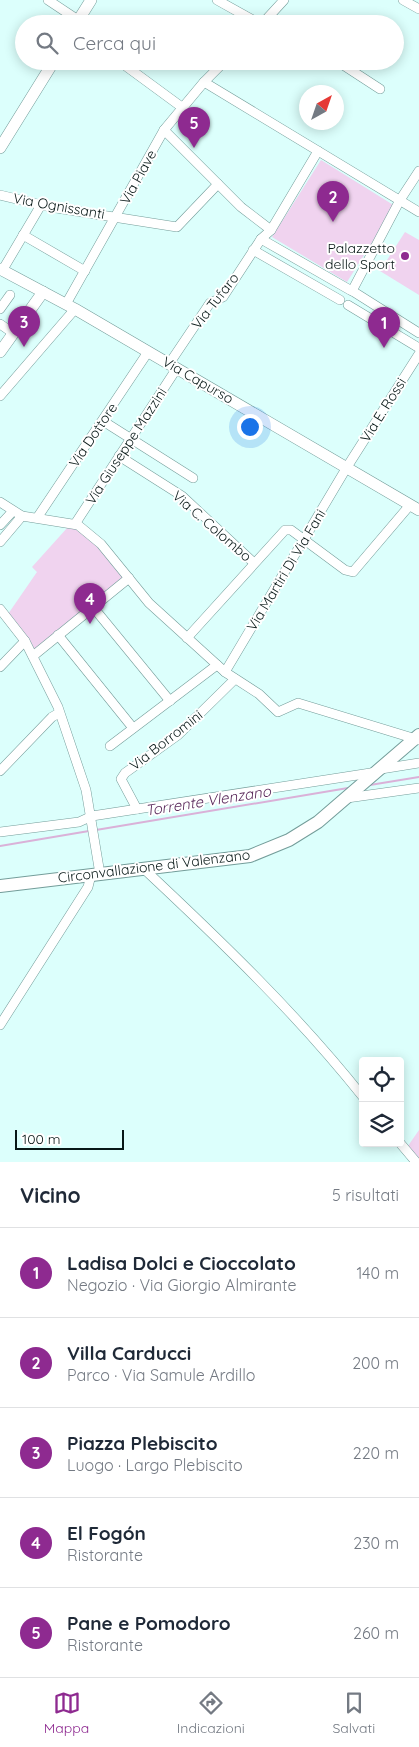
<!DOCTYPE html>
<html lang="it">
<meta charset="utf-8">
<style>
:root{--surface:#fff;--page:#f2f2f3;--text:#1f2937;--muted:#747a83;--line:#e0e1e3;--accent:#8e2a90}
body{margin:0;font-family:Quicksand,sans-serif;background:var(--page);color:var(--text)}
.controls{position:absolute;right:15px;bottom:15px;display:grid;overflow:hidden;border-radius:5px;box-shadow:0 2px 12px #0003}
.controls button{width:45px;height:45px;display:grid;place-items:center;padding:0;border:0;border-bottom:1px solid var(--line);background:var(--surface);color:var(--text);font:25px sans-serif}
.compass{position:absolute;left:299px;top:85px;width:45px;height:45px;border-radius:50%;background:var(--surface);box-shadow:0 2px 12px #0003;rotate:40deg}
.scale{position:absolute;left:15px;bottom:12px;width:109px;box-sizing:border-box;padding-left:5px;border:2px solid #081817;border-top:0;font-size:14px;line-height:18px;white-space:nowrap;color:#081817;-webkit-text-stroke:4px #fff;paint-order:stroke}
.you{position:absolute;left:249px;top:426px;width:18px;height:18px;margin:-12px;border:4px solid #fff;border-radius:50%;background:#1a73e8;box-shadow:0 0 0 8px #1a73e833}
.badge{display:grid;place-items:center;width:32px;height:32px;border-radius:50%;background:var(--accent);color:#fff;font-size:16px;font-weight:700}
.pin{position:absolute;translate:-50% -41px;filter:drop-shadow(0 1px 2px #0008)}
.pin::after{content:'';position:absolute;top:26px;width:18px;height:15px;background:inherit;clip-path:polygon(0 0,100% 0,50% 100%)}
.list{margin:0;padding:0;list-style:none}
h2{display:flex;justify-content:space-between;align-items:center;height:65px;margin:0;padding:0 20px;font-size:21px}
h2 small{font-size:16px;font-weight:400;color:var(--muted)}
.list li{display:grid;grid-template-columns:32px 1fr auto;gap:15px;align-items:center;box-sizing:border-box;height:90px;padding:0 20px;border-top:1px solid var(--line)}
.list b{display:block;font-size:19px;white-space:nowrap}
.list p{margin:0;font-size:16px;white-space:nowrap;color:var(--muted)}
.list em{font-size:16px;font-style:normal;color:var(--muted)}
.icon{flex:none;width:28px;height:28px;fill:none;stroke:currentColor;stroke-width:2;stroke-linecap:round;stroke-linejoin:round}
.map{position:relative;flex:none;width:419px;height:1162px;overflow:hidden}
.search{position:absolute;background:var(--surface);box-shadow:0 2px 12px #0003;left:15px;right:15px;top:15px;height:55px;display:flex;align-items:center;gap:12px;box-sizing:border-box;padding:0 18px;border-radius:28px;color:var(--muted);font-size:19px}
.sheet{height:515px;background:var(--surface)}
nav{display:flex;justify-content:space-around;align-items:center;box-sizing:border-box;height:70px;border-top:1px solid var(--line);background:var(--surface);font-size:14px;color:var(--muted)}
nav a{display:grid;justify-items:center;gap:2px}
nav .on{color:var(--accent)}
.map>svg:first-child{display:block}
</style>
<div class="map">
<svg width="419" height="1162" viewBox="0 0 419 1162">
<rect width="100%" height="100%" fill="#dcfffc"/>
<g fill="#f0d3ef">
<path d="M321 160 395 206 347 282 272 237Z"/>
<path d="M405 232 419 240V295L380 271Z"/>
<path d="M78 525 129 578 33 656 6 617 37 572 32 567 68 527Z"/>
<path d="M419 1130V1160L408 1146Z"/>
</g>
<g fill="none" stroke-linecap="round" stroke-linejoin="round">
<g stroke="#dab1d8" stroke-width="2">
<path d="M370 785 419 777"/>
<path d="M96 830 348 788"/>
<path d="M0 846 89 831"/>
</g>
<g stroke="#749d9a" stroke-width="10">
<g id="minor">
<path d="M48 0 78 20"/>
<path d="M217 0 260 24"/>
<path d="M403 0 419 9"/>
<path d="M269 17 280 24"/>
<path d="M262 24 284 0"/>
<path d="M119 61 183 108"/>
<path d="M337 61 380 89"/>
<path d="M204 82 419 212"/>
<path d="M164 130 241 207 271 230"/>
<path d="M0 195 50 207 177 227 218 184"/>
<path d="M23 235 85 271"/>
<path d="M261 239 350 290"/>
<path d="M253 250 340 300"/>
<path d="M2 271 41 205"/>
<path d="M352 291 400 200 419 171"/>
<path d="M354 292 419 333"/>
<path d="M66 304 164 130 204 82 225 61"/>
<path d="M348 305 419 348"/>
<path d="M0 309 10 295"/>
<path d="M0 324 13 333"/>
<path d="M169 364 210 303 223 297 261 239 271 230 318 151"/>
<path d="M0 396 75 309"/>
<path d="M103 421 193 478"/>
<path d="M119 456 182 496 254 563"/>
<path d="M0 502 22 516 78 525 101 544 149 603 225 672 259 694 278 712 298 703 419 740"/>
<path d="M37 518 148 352"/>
<path d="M75 524 177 368"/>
<path d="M0 525 13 511"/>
<path d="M0 542 22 516"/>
<path d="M93 607 170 701"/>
<path d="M0 609 25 641 58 707 86 790 100 874"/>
<path d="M58 635 133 728"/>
<path d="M187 638 285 530H291L345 570 353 572 410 505"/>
<path d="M33 656 129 578"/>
<path d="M0 667 25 641"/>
<path d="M225 672 347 467 419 354"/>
<path d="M110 746 217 665"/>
<path d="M381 769 419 763"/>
<path d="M0 771 52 717 59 713"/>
<path d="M347 798 419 788"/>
<path d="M137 809 121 779 125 773 178 735 235 679"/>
<path d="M0 832 79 822 92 816 377 772"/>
<path d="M143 868C221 941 297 1014 363 1097"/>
<path d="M0 1025 88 887 91 875"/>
<path d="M400 1143 416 1162"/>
</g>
</g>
<g stroke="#749d9a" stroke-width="12">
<g id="tertiary">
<path d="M76 24 91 0"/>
<path d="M0 148 54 61"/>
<path d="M0 269 75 309 419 510"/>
<path d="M0 352 43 292"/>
</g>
</g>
<g stroke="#749d9a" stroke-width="14">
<path id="secondary" d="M0 886 250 856 289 840 318 822 419 735"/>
</g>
<use href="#minor" stroke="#fff" stroke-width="9"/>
<use href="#tertiary" stroke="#fff" stroke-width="11"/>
<use href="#secondary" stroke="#fff" stroke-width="12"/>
</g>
<circle fill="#8e2a90" stroke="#fff" stroke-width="2" cx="405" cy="256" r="5"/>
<g text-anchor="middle" stroke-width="4" stroke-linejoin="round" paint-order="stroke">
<g font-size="14" fill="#081817" stroke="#fff">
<text transform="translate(138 177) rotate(-61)" y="5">Via Piave</text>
<text transform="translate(59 206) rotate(10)" y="5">Via Ognissanti</text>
<text transform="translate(215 301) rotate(-52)" y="5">Via Tufaro</text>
<text transform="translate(198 380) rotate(30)" y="5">Via Capurso</text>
<text transform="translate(383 410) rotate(-58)" y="5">Via E. Rossi</text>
<text transform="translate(93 435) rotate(-56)" y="5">Via Dottore</text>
<text transform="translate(126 446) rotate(-57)" y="5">Via Giuseppe Mazzini</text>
<text transform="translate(212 526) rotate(41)" y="5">Via C. Colombo</text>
<text transform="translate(286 570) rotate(-59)" y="5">Via Martiri Di Via Fani</text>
<text transform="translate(166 740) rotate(-38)" y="5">Via Borromini</text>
<text transform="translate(154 866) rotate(-7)" y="5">Circonvallazione di Valenzano</text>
</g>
<g font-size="14" fill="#081817" stroke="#fff" text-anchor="end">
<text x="395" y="253">Palazzetto<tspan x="395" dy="16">dello Sport</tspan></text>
</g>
<g font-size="15" font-style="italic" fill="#582759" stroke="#fff">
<text transform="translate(208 801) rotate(-9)" y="5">Torrente Vlenzano</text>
</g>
</g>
</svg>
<div class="controls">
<button><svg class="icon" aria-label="locate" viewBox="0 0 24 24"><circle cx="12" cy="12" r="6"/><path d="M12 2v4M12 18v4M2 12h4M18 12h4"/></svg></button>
<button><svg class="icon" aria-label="layers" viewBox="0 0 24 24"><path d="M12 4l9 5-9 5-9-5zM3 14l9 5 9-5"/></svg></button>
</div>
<svg class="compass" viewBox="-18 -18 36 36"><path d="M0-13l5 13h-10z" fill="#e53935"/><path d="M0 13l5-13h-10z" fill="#747a83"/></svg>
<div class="scale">100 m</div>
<div class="you"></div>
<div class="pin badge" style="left:384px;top:348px">1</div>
<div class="pin badge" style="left:333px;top:222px">2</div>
<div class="pin badge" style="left:24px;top:347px">3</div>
<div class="pin badge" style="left:90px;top:624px">4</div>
<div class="pin badge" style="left:194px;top:148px">5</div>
<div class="search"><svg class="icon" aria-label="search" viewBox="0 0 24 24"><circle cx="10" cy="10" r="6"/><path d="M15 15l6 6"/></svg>Cerca qui</div>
</div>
<section class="sheet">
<h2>Vicino<small>5 risultati</small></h2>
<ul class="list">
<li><span class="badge">1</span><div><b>Ladisa Dolci e Cioccolato</b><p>Negozio · Via Giorgio Almirante</p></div><em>140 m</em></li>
<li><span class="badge">2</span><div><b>Villa Carducci</b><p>Parco · Via Samule Ardillo</p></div><em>200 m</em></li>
<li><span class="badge">3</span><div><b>Piazza Plebiscito</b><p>Luogo · Largo Plebiscito</p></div><em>220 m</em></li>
<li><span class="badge">4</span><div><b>El Fogón</b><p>Ristorante</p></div><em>230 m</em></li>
<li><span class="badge">5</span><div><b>Pane e Pomodoro</b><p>Ristorante</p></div><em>260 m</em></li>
</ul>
</section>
<nav>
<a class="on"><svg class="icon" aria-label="map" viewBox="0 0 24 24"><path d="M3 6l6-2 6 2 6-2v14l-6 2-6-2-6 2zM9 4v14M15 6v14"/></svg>Mappa</a>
<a><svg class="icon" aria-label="directions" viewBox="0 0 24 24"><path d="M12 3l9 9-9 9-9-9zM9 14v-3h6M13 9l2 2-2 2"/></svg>Indicazioni</a>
<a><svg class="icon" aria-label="saved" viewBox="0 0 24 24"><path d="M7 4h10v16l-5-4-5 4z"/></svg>Salvati</a>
</nav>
